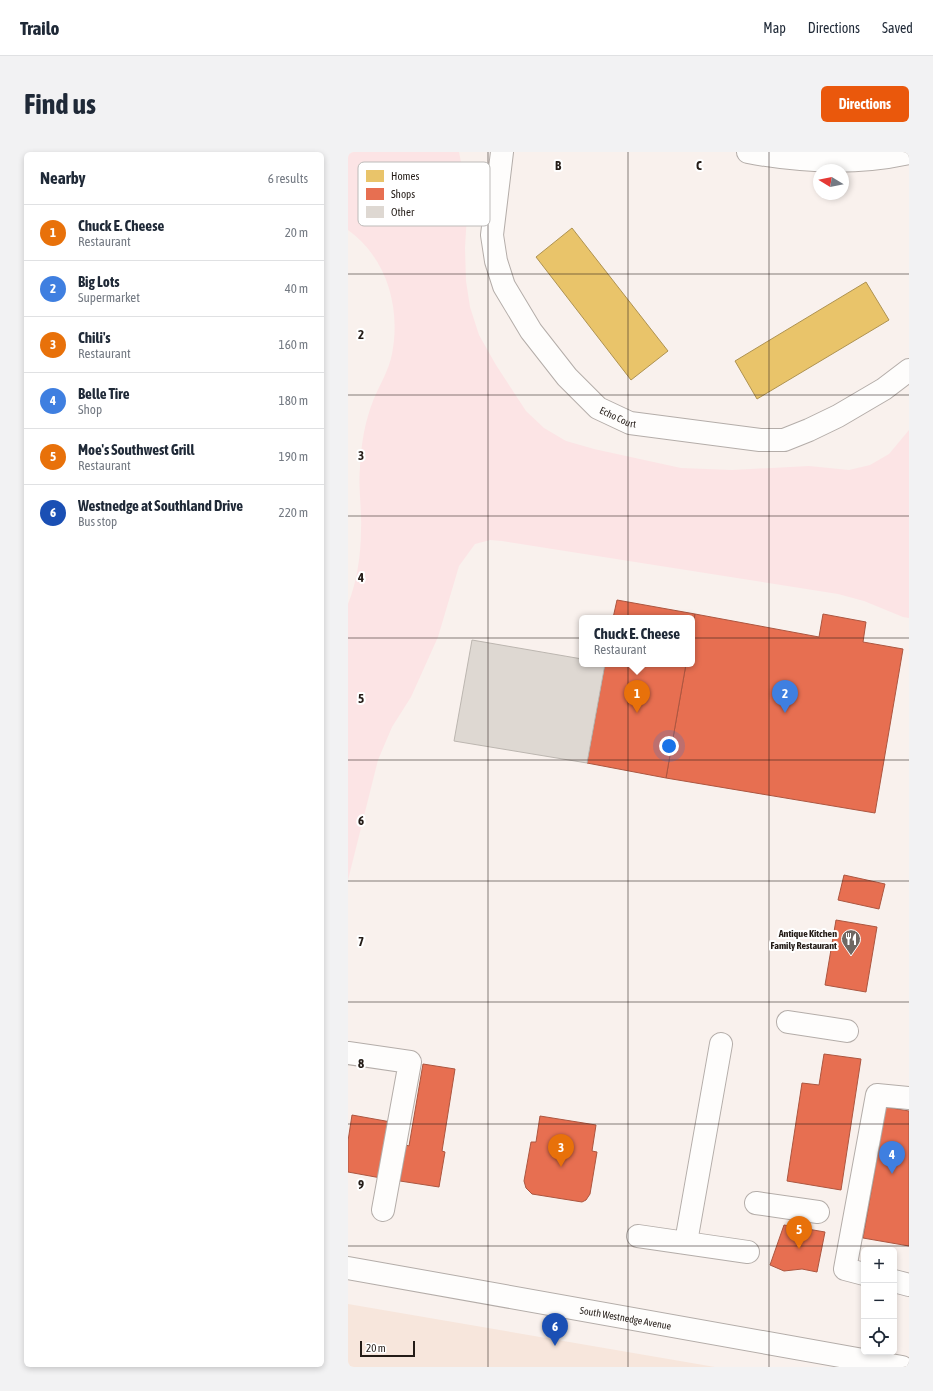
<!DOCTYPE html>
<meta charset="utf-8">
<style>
:root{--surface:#fff;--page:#f2f2f3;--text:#1f2937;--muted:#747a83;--line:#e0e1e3;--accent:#ea580c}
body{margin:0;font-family:"Asap Condensed",sans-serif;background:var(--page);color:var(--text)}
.controls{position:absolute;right:12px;bottom:12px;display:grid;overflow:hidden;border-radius:6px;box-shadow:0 2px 6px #0003}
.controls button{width:36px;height:36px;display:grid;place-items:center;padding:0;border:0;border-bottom:1px solid var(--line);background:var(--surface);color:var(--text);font:20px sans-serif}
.compass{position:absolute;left:465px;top:12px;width:36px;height:36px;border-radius:50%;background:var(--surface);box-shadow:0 2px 6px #0003;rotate:280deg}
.scale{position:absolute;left:12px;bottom:10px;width:55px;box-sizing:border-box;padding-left:4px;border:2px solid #241c17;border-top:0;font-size:11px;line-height:14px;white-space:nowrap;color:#241c17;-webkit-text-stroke:3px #fff;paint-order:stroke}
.you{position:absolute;left:321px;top:594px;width:14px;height:14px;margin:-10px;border:3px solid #fff;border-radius:50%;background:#1a73e8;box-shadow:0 0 0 6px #1a73e833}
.badge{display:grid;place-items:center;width:26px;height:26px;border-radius:50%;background:var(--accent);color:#fff;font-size:13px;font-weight:700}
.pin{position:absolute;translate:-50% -33px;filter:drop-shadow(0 1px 2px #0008)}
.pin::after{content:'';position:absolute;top:21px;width:14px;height:12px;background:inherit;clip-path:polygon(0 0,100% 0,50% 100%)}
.popup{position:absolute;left:231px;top:463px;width:116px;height:52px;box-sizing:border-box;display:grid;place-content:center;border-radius:6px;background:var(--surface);filter:drop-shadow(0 1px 3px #0005);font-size:13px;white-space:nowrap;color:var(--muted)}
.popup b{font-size:15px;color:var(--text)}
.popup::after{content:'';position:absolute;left:50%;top:100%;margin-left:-8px;border:8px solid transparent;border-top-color:var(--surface)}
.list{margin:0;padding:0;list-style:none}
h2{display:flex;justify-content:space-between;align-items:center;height:52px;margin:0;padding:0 16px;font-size:17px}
h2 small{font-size:13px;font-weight:400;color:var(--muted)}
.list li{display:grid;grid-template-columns:26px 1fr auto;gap:12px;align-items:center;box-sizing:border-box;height:56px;padding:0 16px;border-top:1px solid var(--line)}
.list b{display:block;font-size:15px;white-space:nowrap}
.list p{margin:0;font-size:13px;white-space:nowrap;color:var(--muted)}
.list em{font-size:13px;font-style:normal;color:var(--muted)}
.icon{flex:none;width:22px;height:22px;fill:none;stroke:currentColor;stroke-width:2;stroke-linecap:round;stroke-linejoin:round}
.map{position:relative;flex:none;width:561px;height:1215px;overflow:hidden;border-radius:6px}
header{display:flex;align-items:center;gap:24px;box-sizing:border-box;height:56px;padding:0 20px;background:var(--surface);border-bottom:1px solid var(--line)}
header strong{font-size:19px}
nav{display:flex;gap:22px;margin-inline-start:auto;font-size:14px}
.intro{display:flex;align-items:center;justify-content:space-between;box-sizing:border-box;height:96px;padding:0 24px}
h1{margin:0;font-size:28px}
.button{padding:10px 18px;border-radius:6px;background:var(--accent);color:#fff;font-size:14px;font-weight:700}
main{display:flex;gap:24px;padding:0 24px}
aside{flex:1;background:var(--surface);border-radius:6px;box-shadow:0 2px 6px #0003}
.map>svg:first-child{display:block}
</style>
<header>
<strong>Trailo</strong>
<nav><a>Map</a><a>Directions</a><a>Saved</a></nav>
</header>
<div class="intro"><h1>Find us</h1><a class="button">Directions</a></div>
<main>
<aside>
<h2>Nearby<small>6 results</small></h2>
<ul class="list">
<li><span class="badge" style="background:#e8710a">1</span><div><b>Chuck E. Cheese</b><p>Restaurant</p></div><em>20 m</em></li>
<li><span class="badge" style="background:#3f7fe0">2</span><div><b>Big Lots</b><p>Supermarket</p></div><em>40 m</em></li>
<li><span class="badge" style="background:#e8710a">3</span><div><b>Chili's</b><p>Restaurant</p></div><em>160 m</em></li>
<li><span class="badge" style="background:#3f7fe0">4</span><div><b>Belle Tire</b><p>Shop</p></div><em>180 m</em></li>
<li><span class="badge" style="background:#e8710a">5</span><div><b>Moe's Southwest Grill</b><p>Restaurant</p></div><em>190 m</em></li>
<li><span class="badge" style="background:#1a4fb4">6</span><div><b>Westnedge at Southland Drive</b><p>Bus stop</p></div><em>220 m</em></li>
</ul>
</aside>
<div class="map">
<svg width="561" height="1215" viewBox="0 0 561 1215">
<rect width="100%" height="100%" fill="#f9f1ed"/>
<path fill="#f7e6dc" d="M0 1152 367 1215H0Z"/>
<path fill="#fce4e5" d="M0 0H111L117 30 119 62 117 96 118 129 122 155 131 183 148 213 178 259 196 276 218 289 246 297 333 316 384 318 461 314 501 318 522 313 541 302 561 278V466L555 465 516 449 490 442 154 389 142 388 127 392 111 414 90 485 63 545 44 575 30 608 0 728V452C9 430 13 402 13 378 14 357 10 336 12 315 13 293 17 269 25 249 31 234 41 218 44 202 53 156 39 106 0 78Z"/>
<g fill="#e9c46a" stroke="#ae9251">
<path d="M224 76 320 199 283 228 188 105Z"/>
<path d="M518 130 541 168 409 247 387 209Z"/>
</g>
<g fill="#e76f51" stroke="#ac5640">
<path d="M269 448 347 462 344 481V466H265Z"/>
<path d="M347 462 471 485 475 462 518 470 515 490 555 497 527 661 318 626 338 512H344V481Z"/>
<path d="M257 512H338L318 626 239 611Z"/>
<path d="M496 723 537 732 531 757 490 748Z"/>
<path d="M488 768 529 775 518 840 477 833Z"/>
<path d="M476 902 513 907 493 1038 439 1029 454 931 471 933Z"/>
<path d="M75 912 107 917 94 999 97 1000 91 1035 52 1029 58 993 61 994Z"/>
<path d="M538 955 561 959V1094L515 1086Z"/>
<path d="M4 963 43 970 33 1026 0 1020V989Z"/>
<path d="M192 964 248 973 244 999 249 1000 242 1042 238 1048 234 1050 184 1042 178 1036 176 1029 183 990H188Z"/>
<path d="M436 1073 477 1080 469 1120 454 1117 436 1119 422 1113Z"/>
</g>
<path fill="#ded8d2" stroke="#bcb6b0" d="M124 488 234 507V512H257L239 611 106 589Z"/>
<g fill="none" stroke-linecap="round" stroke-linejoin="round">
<g stroke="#b4ada9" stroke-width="24">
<g id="minor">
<path id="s1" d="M154 0 144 83 148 109 156 134 183 179 219 225 250 256 282 271 412 288H436L461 278 490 264 536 237 561 218"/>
<path d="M400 0C453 10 508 13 561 1"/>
<path d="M440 870 499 879"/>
<path d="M0 901 62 910 35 1058"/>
<path d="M408 1051 470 1060"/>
<path d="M290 1084 400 1100"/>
<path d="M338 1090 373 892"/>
<path d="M516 1122 497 1117 529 943 561 946"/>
<path d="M546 1129 561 1133"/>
</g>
</g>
<g stroke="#b4ada9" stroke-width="24">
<g id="major">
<path id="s2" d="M0 1116 554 1215"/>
</g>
</g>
<use href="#minor" stroke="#fefdfc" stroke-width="22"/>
<use href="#major" stroke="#fefdfc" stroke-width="22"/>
</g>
<path fill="none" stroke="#241c17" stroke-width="1" stroke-opacity="0.55" d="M140 0V1215M280 0V1215M421 0V1215M0 122H561M0 243H561M0 364H561M0 486H561M0 608H561M0 729H561M0 850H561M0 972H561M0 1094H561"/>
<defs>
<g id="restaurant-pin" transform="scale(1)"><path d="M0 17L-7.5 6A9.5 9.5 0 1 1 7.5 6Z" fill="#6f6762" stroke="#fff"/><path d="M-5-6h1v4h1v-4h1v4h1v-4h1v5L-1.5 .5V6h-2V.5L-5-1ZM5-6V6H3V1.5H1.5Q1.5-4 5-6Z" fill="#fff"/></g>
</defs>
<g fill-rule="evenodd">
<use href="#restaurant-pin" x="503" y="787"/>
</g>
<g text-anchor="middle" stroke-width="4" stroke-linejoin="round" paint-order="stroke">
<g font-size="10" fill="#241c17" stroke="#fff">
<text dy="4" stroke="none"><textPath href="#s1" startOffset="313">Echo Court</textPath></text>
<text dy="4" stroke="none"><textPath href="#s2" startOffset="282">South Westnedge Avenue</textPath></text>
</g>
<g font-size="10" font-weight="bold" fill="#241c17" stroke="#fff" text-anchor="end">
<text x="489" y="785">Antique Kitchen<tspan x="489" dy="12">Family Restaurant</tspan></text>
</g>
</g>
<rect x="10" y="10" width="132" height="64" rx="6" fill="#fff" stroke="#bdbbb9" stroke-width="1"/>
<rect x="18" y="18" width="18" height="12" fill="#e9c46a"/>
<rect x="18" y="36" width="18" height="12" fill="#e76f51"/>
<rect x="18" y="54" width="18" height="12" fill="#ded8d2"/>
<g font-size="11" fill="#241c17">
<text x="43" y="28">Homes</text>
<text x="43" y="46">Shops</text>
<text x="43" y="64">Other</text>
</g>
<g font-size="13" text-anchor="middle" font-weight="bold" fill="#241c17" stroke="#fff" stroke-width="4" stroke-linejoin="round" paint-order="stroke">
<text x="210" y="18">B</text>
<text x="351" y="18">C</text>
<text x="13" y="187">2</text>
<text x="13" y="308">3</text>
<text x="13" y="430">4</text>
<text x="13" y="551">5</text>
<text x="13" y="673">6</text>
<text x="13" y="794">7</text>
<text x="13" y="916">8</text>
<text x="13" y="1037">9</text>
</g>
</svg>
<div class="controls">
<button>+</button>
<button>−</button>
<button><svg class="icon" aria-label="locate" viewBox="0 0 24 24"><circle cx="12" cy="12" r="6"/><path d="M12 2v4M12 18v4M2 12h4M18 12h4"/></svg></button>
</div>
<svg class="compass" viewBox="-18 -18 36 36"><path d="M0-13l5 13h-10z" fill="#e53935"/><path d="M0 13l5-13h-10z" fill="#747a83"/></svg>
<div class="scale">20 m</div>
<div class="you"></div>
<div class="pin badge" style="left:289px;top:561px;background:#e8710a">1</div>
<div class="popup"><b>Chuck E. Cheese</b>Restaurant</div>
<div class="pin badge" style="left:437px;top:561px;background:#3f7fe0">2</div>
<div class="pin badge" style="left:213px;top:1015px;background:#e8710a">3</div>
<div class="pin badge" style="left:544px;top:1022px;background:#3f7fe0">4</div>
<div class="pin badge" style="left:451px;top:1097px;background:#e8710a">5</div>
<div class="pin badge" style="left:207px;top:1194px;background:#1a4fb4">6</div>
</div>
</main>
